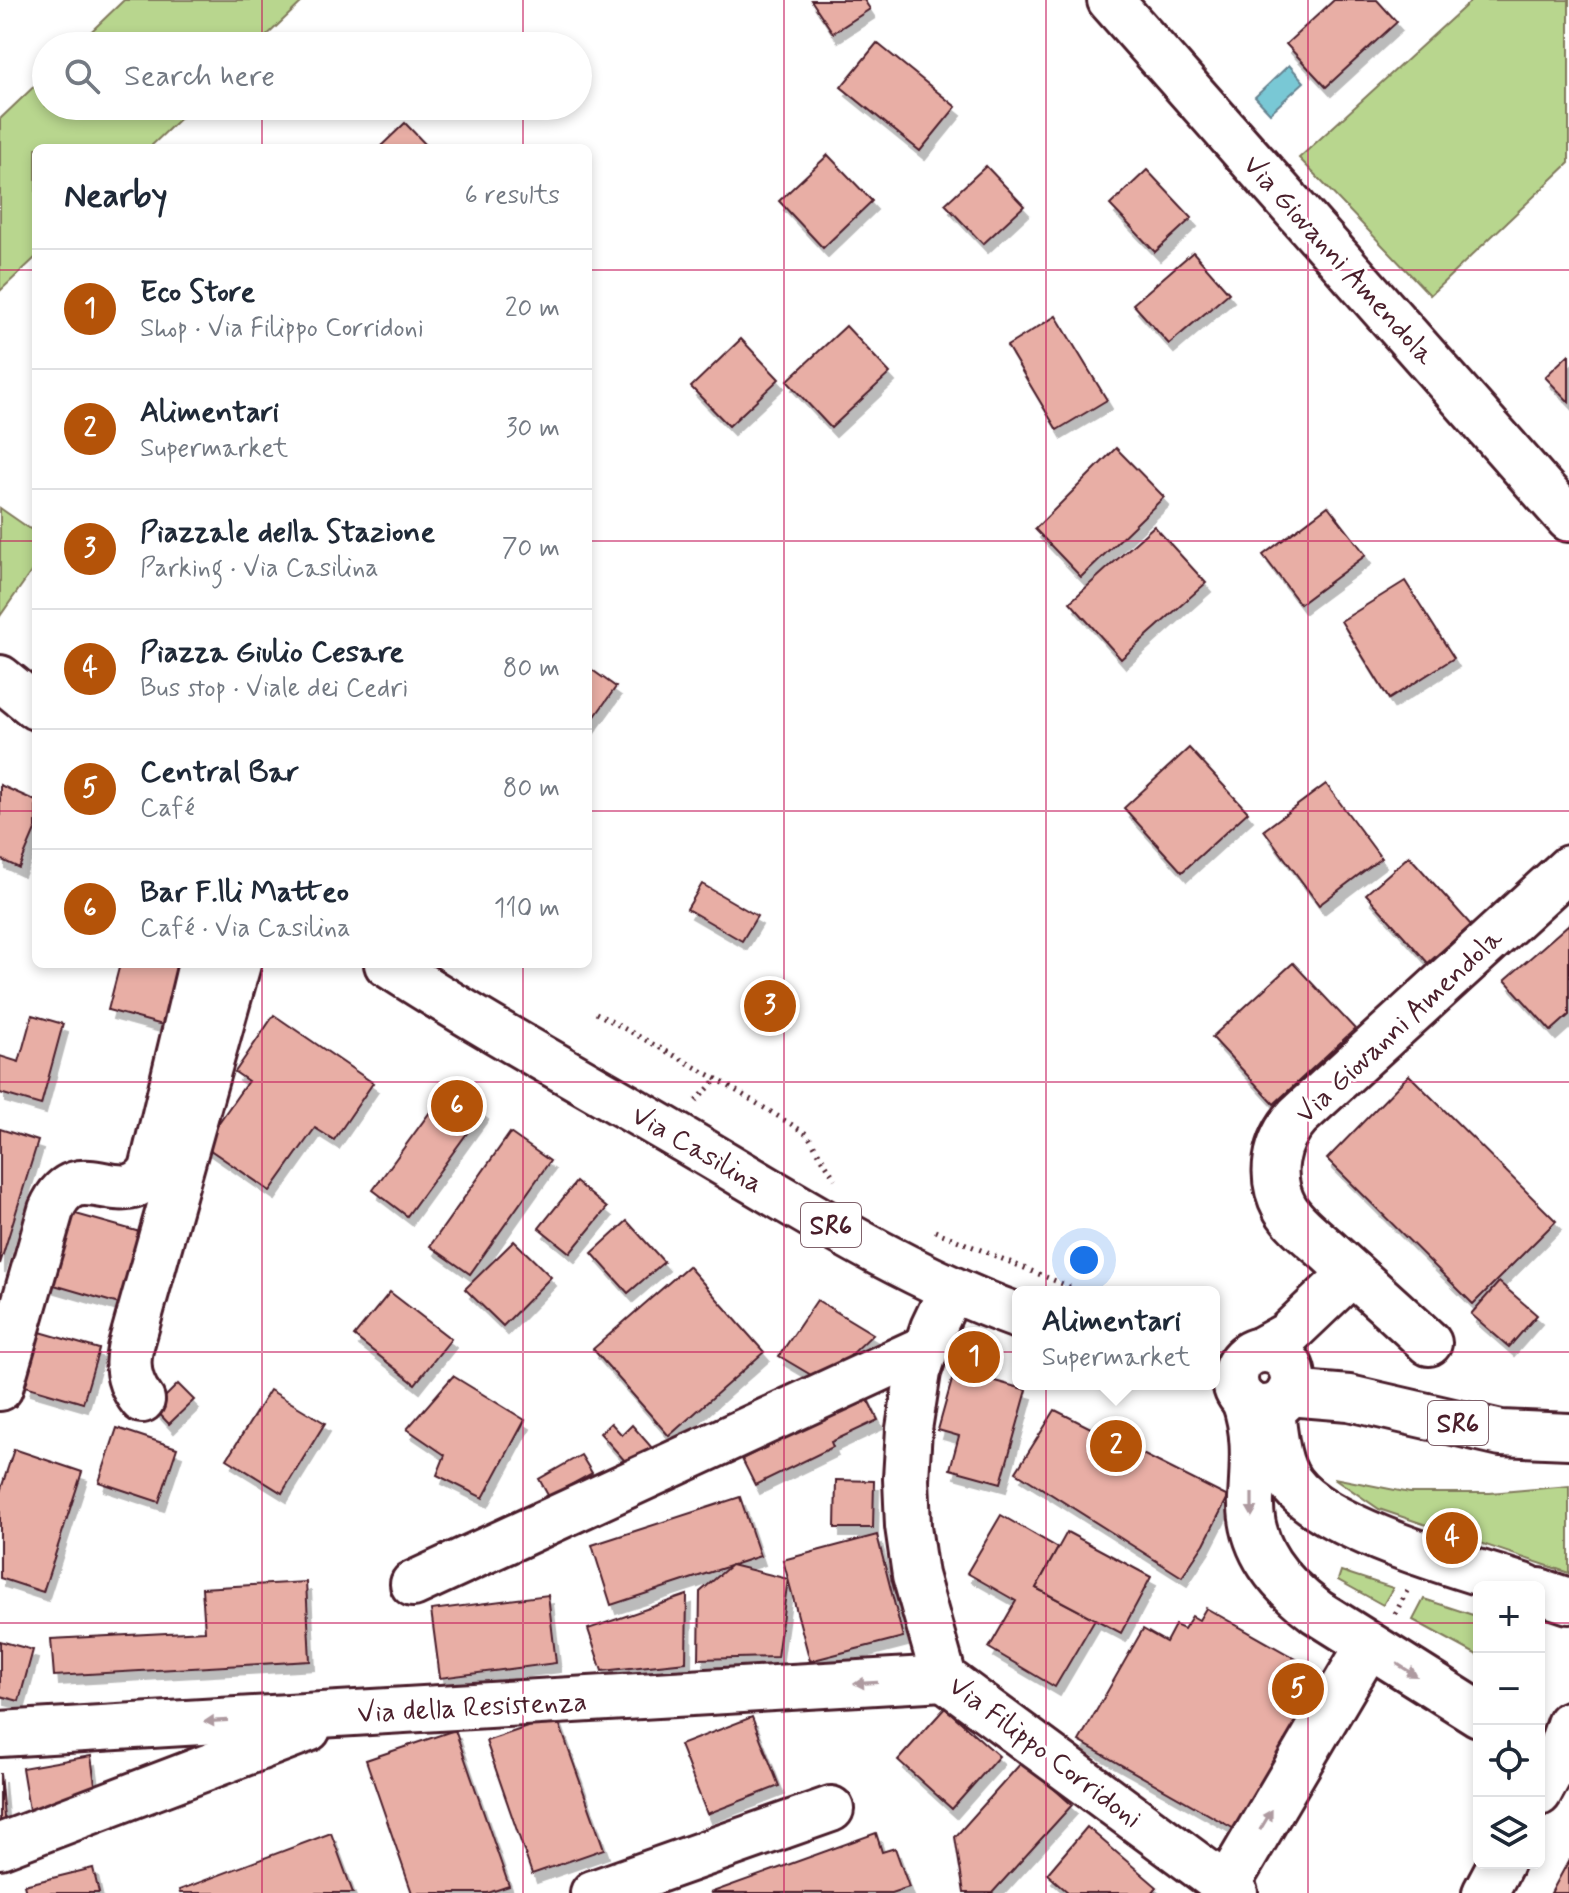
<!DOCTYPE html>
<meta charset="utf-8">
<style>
:root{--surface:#fff;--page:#f2f2f3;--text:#1f2937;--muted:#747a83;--line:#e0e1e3;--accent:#b45309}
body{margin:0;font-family:Mynerve,sans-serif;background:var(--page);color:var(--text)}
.controls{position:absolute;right:24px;bottom:24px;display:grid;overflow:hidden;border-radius:12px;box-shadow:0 4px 12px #0003}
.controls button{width:72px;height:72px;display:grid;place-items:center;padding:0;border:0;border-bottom:2px solid var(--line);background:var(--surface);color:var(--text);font:40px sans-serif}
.you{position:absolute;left:1084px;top:1260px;width:28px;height:28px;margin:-20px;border:6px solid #fff;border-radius:50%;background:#1a73e8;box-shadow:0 0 0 12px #1a73e833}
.badge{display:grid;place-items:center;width:52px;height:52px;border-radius:50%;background:var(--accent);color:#fff;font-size:26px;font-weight:700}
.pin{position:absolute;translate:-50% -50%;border:4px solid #fff;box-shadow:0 2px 8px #0006}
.popup{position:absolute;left:1012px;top:1286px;width:208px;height:104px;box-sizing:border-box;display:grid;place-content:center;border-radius:12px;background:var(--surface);filter:drop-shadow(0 2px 6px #0005);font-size:26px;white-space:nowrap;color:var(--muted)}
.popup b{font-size:30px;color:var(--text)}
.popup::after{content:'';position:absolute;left:50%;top:100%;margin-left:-16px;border:16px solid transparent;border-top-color:var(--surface)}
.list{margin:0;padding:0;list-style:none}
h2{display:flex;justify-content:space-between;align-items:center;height:104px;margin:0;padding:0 32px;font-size:34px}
h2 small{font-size:26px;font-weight:400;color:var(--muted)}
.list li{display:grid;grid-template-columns:52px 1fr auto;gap:24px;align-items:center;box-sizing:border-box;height:120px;padding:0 32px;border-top:2px solid var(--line)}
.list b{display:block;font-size:30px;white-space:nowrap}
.list p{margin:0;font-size:26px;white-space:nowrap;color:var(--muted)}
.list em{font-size:26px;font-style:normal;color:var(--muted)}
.icon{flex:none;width:44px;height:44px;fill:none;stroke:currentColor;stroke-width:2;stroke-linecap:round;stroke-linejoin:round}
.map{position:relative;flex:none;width:1569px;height:1893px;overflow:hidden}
.search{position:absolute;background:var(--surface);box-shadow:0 4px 12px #0003;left:32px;top:32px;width:560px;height:88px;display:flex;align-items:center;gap:20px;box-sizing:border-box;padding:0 28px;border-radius:44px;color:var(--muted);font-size:30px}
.panel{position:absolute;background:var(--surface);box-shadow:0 4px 12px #0003;left:32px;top:144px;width:560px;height:824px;border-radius:12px}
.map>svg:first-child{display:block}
</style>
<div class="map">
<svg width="1569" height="1893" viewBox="0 0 1569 1893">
<defs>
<filter id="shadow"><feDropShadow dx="5" dy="9" stdDeviation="0" flood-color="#0004"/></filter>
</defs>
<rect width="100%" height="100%" fill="#fff"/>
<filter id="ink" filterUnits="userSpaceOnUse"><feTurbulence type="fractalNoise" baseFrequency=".0125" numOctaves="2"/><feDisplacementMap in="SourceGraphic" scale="16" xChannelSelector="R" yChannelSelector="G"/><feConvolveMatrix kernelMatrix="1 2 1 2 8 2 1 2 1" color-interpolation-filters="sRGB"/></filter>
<g filter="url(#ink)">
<g fill="#b8d68e" stroke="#817a5c" stroke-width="2">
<path d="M124 0H304L256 46H76Z"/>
<path d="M1472 0H1569V163L1430 295 1299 158Z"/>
<path d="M46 75V106H193L149 148H36V257L0 291V119Z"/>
<path d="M0 508 36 533V565L0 616Z"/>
<path d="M1334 1478 1410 1493H1490L1569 1486V1573L1379 1509Z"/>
<path d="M1341 1571 1393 1588 1383 1605 1338 1580Z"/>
<path d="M1424 1599 1479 1617V1656L1413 1620Z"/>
</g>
<path fill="#79c8d5" stroke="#668491" stroke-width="2" d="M1289 65 1304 82 1270 113 1255 97Z"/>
<g fill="#e8aea5" stroke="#4a1f2b" stroke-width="2" filter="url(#shadow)">
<path d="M811 0H864L870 9 833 33Z"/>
<path d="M1334 0H1377L1397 22 1326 87 1286 44Z"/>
<path d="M877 43 956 107 920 151 841 87Z"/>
<path d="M405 123 429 148H379Z"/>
<path d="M828 155 872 201 823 248 779 201Z"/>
<path d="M986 166 1024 206 983 244 945 204Z"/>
<path d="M1147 170 1192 218 1155 252 1110 205Z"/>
<path d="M1193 252 1229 293 1169 344 1133 304Z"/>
<path d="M1056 316 1107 400 1057 430 1007 346Z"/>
<path d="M846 326 890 373 831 428 787 381Z"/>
<path d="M741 339 779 379 729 426 691 387Z"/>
<path d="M1569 354V402L1545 377Z"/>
<path d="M1116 448 1164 497 1081 577 1035 529Z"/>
<path d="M1328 506 1366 555 1300 604 1263 555Z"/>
<path d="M1154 526 1206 583 1121 659 1070 602Z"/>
<path d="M1405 581 1454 658 1389 699 1341 621Z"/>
<path d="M588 667 616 687 588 726Z"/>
<path d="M1189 748 1248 812 1182 872 1124 808Z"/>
<path d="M1326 784 1381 858 1319 905 1264 830Z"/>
<path d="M0 785 36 801V828L19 868 0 859Z"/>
<path d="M1409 856 1471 925 1428 963 1366 894Z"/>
<path d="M702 884 757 916 742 941 687 909Z"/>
<path d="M1569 924V1015L1551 1031 1505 980Z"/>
<path d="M1293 963 1355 1029 1274 1104 1212 1037Z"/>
<path d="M120 964H167L186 969 170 1027 108 1010Z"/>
<path d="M32 1015 63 1024 41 1105 0 1093V1056L19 1062Z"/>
<path d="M274 1015 373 1083 334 1140 315 1128 270 1191 203 1145 248 1081 235 1072Z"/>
<path d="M1409 1075 1556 1221 1473 1304 1327 1159Z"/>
<path d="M449 1086 483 1111 407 1216 373 1190Z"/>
<path d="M0 1129 38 1141 0 1264Z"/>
<path d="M510 1133 550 1161 470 1274 430 1246Z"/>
<path d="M576 1182 607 1208 570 1253 539 1228Z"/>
<path d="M58 1209 147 1234 126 1306 37 1280Z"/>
<path d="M627 1221 664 1262 628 1293 592 1253Z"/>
<path d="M514 1241 551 1277 503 1326 465 1289Z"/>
<path d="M688 1266 764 1352 669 1436 593 1349Z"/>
<path d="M1499 1282 1537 1315 1509 1347 1471 1314Z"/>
<path d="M390 1292 451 1339 415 1384 354 1336Z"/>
<path d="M817 1300 873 1334 823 1382 779 1356Z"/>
<path d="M40 1332 99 1349 83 1403 25 1386Z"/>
<path d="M961 1348 990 1356 984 1378 1027 1390 1001 1483 950 1469 959 1436 938 1430Z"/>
<path d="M453 1376 525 1420 483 1498 437 1475 445 1455 407 1429Z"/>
<path d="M178 1384 194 1400 169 1424 154 1408Z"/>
<path d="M270 1390 325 1423 282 1493 227 1459Z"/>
<path d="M863 1390 878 1420 831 1442 833 1447 755 1485 742 1459 815 1423 811 1416Z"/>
<path d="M1055 1410 1228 1497 1204 1544 1182 1577 1016 1472Z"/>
<path d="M611 1423 622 1435 632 1425 653 1449 625 1461 600 1433Z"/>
<path d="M117 1428 177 1448 159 1502 99 1482Z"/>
<path d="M14 1449 82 1472 43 1592 0 1578V1492Z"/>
<path d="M581 1455 592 1473 549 1497 539 1479Z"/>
<path d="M836 1480 874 1481 873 1528H835Z"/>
<path d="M740 1497 760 1556 611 1605 592 1545Z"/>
<path d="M1001 1515 1058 1548 1036 1588 1095 1619 1055 1687 989 1648 1016 1601 967 1573Z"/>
<path d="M1067 1532 1151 1577 1121 1633 1036 1588Z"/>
<path d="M877 1535 903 1637 810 1661 783 1560Z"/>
<path d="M731 1565 788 1579 777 1657 699 1659 700 1592Z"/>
<path d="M306 1582 310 1661 54 1676 51 1639 205 1631 202 1588Z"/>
<path d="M548 1595 556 1663 440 1678 431 1610Z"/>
<path d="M687 1595 686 1662 602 1671 588 1629Z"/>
<path d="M1206 1608 1333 1680 1245 1835 1079 1741 1143 1629 1166 1642 1175 1625 1184 1629 1192 1616 1199 1620Z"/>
<path d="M0 1641 33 1650 19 1701 0 1696Z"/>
<path d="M945 1708 999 1756 952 1809 898 1760Z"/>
<path d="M557 1717 604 1849 532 1874 486 1741Z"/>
<path d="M752 1717 779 1786 707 1814 680 1745Z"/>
<path d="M455 1730 509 1886 488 1893H412L366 1760Z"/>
<path d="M91 1756 97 1798 30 1816 22 1768Z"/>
<path d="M1023 1761 1072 1805 992 1893H964L955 1837Z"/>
<path d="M0 1773 5 1829 0 1830Z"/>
<path d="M1087 1827 1157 1887 1152 1893H1069L1047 1874Z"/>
<path d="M331 1833 353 1893H180L179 1890Z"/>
<path d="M876 1833 882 1852 895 1848 909 1887 891 1893H710Z"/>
<path d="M1569 1860V1893H1551Z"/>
<path d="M93 1868 99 1893H26L24 1885Z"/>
</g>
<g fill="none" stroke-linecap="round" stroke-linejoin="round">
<g stroke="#4a1f2b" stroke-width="50">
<g id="minor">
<path d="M1110 0 1569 519"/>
<path d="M951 1290 933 1328 918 1372 909 1429 906 1479 908 1526 915 1575 944 1678 1235 1893"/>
<path d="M1429 1343C1396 1312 1362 1282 1328 1251 1314 1238 1295 1225 1285 1208 1268 1177 1275 1141 1298 1116L1569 868"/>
<path d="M1260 1350 1287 1335 1352 1273"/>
<path d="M0 1388 51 1210C77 1149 124 1217 152 1169L201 964"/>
<path d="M142 1400C130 1385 126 1368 130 1349L238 964"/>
<path d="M1244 1400C1256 1433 1253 1464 1251 1499 1249 1549 1280 1584 1317 1612L1479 1714"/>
<path d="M1272 1412C1275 1435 1277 1464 1291 1483 1326 1531 1467 1568 1526 1587"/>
<path d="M413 1584 925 1348"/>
<path d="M1539 1591 1569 1601"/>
<path d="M0 1734 944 1678"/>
<path d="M1539 1793 1556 1762 1569 1724"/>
<path d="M0 1846 308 1729"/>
<path d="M1226 1887 1368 1646"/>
<path d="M593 1893 831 1809"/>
<path d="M1485 1893 1501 1863"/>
</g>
</g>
<g stroke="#4a1f2b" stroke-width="50">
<g id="major">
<path d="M0 678 36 707"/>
<path d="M387 964C487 1029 593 1086 696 1147 800 1208 904 1275 1018 1316"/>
<circle cx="1264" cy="1379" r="29"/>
<path d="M1289 1393 1349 1398 1501 1433 1569 1436"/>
</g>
</g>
<g stroke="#4a1f2b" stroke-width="5" stroke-dasharray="2 6" stroke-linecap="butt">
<path d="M596 1013 717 1079 807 1134 835 1179"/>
<path d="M696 1101 717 1079"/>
<path d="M935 1231 1082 1292"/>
<path d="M1395 1614 1407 1591"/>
</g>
<use href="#minor" stroke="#fff" stroke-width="44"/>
<use href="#major" stroke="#fff" stroke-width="44"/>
</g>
<defs><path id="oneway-solid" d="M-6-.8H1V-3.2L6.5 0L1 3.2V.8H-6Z" transform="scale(2)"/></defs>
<g fill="#ae9aa0">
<use href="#oneway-solid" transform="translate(1252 1505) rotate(90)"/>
<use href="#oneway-solid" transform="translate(1407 1670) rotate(32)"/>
<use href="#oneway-solid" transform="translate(866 1683) rotate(177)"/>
<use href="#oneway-solid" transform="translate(216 1721) rotate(177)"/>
<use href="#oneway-solid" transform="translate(1266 1820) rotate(-59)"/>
</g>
</g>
<path fill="none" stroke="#c2185b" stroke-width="2" stroke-opacity="0.55" d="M262 0V46M523 0V46M784 0V1893M1046 0V1893M1308 0V1893M262 106V148M523 106V148M0 270H36M588 270H1569M0 541H36M588 541H1569M0 811H36M588 811H1569M262 964V1893M523 964V1893M0 1082H1569M0 1352H1569M0 1623H1479M1539 1623H1569"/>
<g text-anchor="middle" stroke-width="6" stroke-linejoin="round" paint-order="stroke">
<g fill="#fff" stroke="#80626b" stroke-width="2">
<rect x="801" y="1203" width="60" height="44" rx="6"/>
<rect x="1428" y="1401" width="60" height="44" rx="6"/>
</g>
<g font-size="26" font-weight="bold" fill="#4a1f2b">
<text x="831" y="1234">SR6</text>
<text x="1458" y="1432">SR6</text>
</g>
<g font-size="28" fill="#4a1f2b" stroke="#fff">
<text transform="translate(1340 259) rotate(48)" y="10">Via Giovanni Amendola</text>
<text transform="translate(1398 1025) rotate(-43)" y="10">Via Giovanni Amendola</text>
<text transform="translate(698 1148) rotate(30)" y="10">Via Casilina</text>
<text transform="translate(472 1706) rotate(-3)" y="10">Via della Resistenza</text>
<text transform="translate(1046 1751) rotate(37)" y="10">Via Filippo Corridoni</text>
</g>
</g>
</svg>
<div class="controls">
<button>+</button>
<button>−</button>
<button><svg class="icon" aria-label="locate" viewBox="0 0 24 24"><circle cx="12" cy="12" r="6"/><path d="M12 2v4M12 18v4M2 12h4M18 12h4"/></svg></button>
<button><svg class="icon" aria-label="layers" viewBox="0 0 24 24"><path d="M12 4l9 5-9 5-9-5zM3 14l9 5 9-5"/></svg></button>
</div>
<div class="you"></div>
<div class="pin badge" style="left:974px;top:1357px">1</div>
<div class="pin badge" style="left:1116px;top:1446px">2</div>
<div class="popup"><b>Alimentari</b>Supermarket</div>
<div class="pin badge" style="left:770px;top:1006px">3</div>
<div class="pin badge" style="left:1452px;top:1538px">4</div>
<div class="pin badge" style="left:1298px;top:1689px">5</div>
<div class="pin badge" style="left:457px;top:1106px">6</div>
<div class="search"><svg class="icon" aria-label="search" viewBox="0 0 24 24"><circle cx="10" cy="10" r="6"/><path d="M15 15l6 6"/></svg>Search here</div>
<section class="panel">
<h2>Nearby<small>6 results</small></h2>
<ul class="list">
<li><span class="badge">1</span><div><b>Eco Store</b><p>Shop · Via Filippo Corridoni</p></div><em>20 m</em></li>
<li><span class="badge">2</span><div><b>Alimentari</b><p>Supermarket</p></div><em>30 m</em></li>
<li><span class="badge">3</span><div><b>Piazzale della Stazione</b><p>Parking · Via Casilina</p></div><em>70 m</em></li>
<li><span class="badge">4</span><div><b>Piazza Giulio Cesare</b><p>Bus stop · Viale dei Cedri</p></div><em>80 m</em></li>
<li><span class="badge">5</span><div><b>Central Bar</b><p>Café</p></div><em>80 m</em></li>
<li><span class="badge">6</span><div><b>Bar F.lli Matteo</b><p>Café · Via Casilina</p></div><em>110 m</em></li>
</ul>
</section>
</div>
